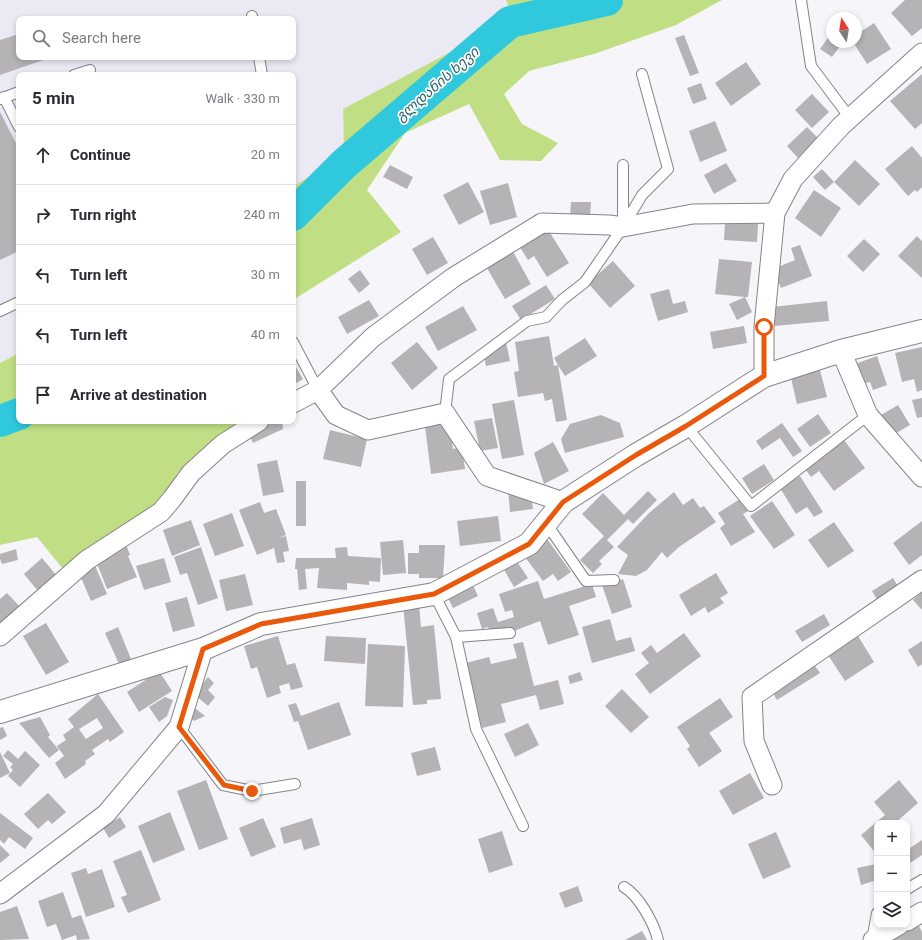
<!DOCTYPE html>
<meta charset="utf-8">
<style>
:root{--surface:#fff;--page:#f7f7f7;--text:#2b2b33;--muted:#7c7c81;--line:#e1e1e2}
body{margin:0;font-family:Roboto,"Noto Sans Georgian",sans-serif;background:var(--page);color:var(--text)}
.controls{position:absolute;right:12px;bottom:12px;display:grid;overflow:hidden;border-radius:8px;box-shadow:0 2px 6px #0003}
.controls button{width:36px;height:36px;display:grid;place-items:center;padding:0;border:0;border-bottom:1px solid var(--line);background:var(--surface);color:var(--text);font:20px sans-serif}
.compass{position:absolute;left:826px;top:12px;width:36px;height:36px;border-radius:50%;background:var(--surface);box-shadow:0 2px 6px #0003;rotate:348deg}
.stop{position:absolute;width:12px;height:12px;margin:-9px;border:3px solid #ea580c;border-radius:50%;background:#fff}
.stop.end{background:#ea580c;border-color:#fff;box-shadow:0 1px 4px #0008}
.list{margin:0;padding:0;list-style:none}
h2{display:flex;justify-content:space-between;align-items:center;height:52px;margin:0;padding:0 16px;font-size:17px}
h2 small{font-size:13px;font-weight:400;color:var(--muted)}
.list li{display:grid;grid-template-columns:26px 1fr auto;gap:12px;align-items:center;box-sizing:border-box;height:60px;padding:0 16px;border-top:1px solid var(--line)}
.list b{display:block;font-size:15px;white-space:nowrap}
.list em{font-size:13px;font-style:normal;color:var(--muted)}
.icon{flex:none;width:22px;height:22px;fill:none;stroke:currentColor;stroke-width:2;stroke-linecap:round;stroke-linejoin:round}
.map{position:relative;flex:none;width:922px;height:940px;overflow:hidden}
.search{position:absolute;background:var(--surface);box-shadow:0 2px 6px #0003;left:16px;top:16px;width:280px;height:44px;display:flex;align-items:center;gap:10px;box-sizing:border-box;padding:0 14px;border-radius:8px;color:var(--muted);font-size:15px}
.panel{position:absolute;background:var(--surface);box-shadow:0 2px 6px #0003;left:16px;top:72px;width:280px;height:352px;border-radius:8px}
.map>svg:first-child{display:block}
</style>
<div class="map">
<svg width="922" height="940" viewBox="0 0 922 940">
<rect width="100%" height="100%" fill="#f6f5f9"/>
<path fill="#ebe9f4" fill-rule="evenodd" d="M0 0H506L512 16 486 33 343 109 344 153 293 187V75H19V353L0 363ZM19 19H293V57H19Z"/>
<g fill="#c0df85">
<path d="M506 0H722L676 25 594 54 529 71 504 94 522 124 558 143 541 161 500 160 469 104 405 133 367 190 401 232 293 300V187L344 153 343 109 486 33 512 16Z"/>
<path d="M19 353V421H233L237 425 178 472 158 507 63 569 37 537 0 545V363Z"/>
</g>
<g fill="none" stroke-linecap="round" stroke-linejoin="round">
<g stroke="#2fc8dd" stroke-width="32">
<path d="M293 215 344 164 510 22 607 0"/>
<path d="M0 421 19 414"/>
</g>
</g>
<g fill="#b6b3b7" fill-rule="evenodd">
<path d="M905 0H922V28L912 36 891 13Z"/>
<path d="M874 23 891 49 867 64 853 42H856V35Z"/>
<path d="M832 32V42H843L832 57 820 49Z"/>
<path d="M19 34V57H52L0 75V40Z"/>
<path d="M684 35 699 73 690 76 675 38Z"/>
<path d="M746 62 761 84 731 106 715 83Z"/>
<path d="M922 74V123L915 129 890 101Z"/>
<path d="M701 83 707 99 693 104 687 88Z"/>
<path d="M812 94 829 112 812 128 795 110Z"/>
<path d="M0 112 19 149V251L0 260Z"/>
<path d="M715 121 727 151 700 162 689 131Z"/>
<path d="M807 127 818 138 798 158 787 146Z"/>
<path d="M912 146 922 158V187L917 192 915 190 908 196 885 169Z"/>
<path d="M855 160 880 184 859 206 834 182 825 190 813 177 822 169 834 182Z"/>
<path d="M726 163 737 181 714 194 704 175Z"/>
<path d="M390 165 413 177 407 189 383 177Z"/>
<path d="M468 182 484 212 459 225 443 195Z"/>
<path d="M508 183 517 217 490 225 480 191Z"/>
<path d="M814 190 841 208 821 237 795 218Z"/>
<path d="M571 202H591L590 217 570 216Z"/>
<path d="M725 222 758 224 757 242 724 240Z"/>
<path d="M547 228 569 263 547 277 534 256 528 260 519 246Z"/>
<path d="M917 236 922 241V278L898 256Z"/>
<path d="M433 237 448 263 427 275 412 249Z"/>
<path d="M864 239 880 254 863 272 847 256Z"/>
<path d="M800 245 812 276 781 288 773 269 795 260 791 248Z"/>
<path d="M511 248 531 284 505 299 484 263Z"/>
<path d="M719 259 752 262 748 297H745L752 312 737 320 729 304 745 297 715 294Z"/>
<path d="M613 261 635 286 610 308 588 283Z"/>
<path d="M360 270 370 284 359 293 348 279Z"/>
<path d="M546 285 555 299 521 320 512 306Z"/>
<path d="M669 289 673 304 685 301 688 312 658 321 650 294Z"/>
<path d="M369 300 379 316 347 334 338 317Z"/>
<path d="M827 301 829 321 774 326 772 307Z"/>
<path d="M463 306 477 330 438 351 425 327Z"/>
<path d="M744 326 747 343 713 349 710 332Z"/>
<path d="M549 336 554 366 558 365 554 358 585 338 597 356 565 376 558 365 567 420 556 422 552 399 545 401 543 393 518 397 514 372 519 371 515 342Z"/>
<path d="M417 342 438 368 412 390 391 363Z"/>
<path d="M506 342 510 361 486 366 484 355Z"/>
<path d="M922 347V390L917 392 914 379 902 382 895 353Z"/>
<path d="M877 356 887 385 873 390 870 382 860 385 852 365Z"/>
<path d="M293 362 303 379 293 385Z"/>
<path d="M820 370 827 397 797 404 791 378Z"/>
<path d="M922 398V417L917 418 912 400Z"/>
<path d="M514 400 524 455 502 459 492 404Z"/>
<path d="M898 405 910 425 893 435 881 415Z"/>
<path d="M818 414 831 433 810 447 797 429Z"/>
<path d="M601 415 620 423 624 437 565 453 561 439 570 424Z"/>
<path d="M492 418 498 448 480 451 474 421Z"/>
<path d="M264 421H282L283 429 253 443 247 430Z"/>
<path d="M450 423 453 449 462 447 465 469 431 474 425 426Z"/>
<path d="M782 423 802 451 793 457 780 438 762 450 756 441Z"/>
<path d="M330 430 367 439 361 467 323 459Z"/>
<path d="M844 440 865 468 834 491 819 471 811 477 805 469Z"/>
<path d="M553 442 569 471 544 484 534 453Z"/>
<path d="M277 460 284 492 263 496 257 464Z"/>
<path d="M764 464 774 480 752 494 742 478Z"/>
<path d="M800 476 823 512 814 517 807 507 796 514 780 488Z"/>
<rect x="296" y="481" width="10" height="45"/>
<path d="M508 489 531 493 533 509 510 512Z"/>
<path d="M648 491 657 500 633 524 628 519 607 540 614 547 599 561 602 564 593 573 580 560 604 536 582 514 603 493 624 515Z"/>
<path d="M674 492 683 505 693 498 700 508 704 506 716 522 679 547 667 558 662 552 647 570 636 576 618 574 628 555 617 547 649 513Z"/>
<path d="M740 499 748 511 743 514 755 532 731 546 720 528 725 524 718 513Z"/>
<path d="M772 501 795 535 774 549 750 516Z"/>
<path d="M260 502 264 513 276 509 286 535 278 538 286 536 289 551 283 552 285 562 277 563 274 548 257 555 239 510Z"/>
<path d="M232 513 244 546 215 556 203 524Z"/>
<path d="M498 516 501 541 460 546 457 521Z"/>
<path d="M191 520 200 545 172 556 163 530Z"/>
<path d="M922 521V555L909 565 893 543Z"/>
<path d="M834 522 854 551 828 568 808 540Z"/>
<path d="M545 536 571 572 558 581 553 574 543 581 522 553Z"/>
<path d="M403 540 406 573 383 575 380 542Z"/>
<path d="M125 542 130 555 128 556 137 577 107 589 96 561Z"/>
<path d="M419 545H445L443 578H419V574H408V553H419Z"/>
<path d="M201 547 218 598 198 605 187 573 180 575 174 557Z"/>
<path d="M347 547 348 556 381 558 380 582 369 581V585L347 583V590L317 588 319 568 305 569 307 589 299 590 297 569H295L296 558H336L335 548Z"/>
<path d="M16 549 18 560 2 564 0 559V554Z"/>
<path d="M42 558 56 575 38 591 24 574Z"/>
<path d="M164 558 171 582 144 590 136 566Z"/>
<path d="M516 560 528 578 514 587 503 568Z"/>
<path d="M94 563 107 594 91 601 79 573Z"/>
<path d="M716 573 728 593 720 598 724 603 708 613 705 607 691 616 679 595Z"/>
<path d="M245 574 253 605 226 611 219 580Z"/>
<path d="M893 578 899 588 878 601 872 591Z"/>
<path d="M470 579 478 596 453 608 445 592Z"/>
<path d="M623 579 632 607 612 614 602 585Z"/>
<path d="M538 581 544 599 592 584 596 597 569 606 579 635 548 645 540 621 514 631 490 633 488 627 482 629 477 613 493 608 498 622 514 617 512 610 505 612 499 594Z"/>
<path d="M922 592V610L913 600Z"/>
<path d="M7 593 24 611 0 632V599Z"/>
<path d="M187 597 195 626 173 632 165 603Z"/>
<path d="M419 604 421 627 434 625 441 699 427 700V704L413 705 403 605Z"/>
<path d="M824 614 830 625 802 642 795 631Z"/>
<path d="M610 619 616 641 631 637 635 651 592 663 582 627Z"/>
<path d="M46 623 69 662 46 675 23 636Z"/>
<path d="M118 627 131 659 119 664 105 633Z"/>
<path d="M684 633 701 656 650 694 635 674 649 663 641 653 651 645 657 653Z"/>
<path d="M278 636 287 665 295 663 303 687 291 690 289 683 279 686 281 693 267 698 257 667 251 669 244 646Z"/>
<path d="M326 636 366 638 365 664 324 661Z"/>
<path d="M858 636 874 662 845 681 828 655Z"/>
<path d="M922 641V664L918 667 908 650Z"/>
<path d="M523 642 534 686 558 680 564 704 540 710 536 695 501 704 506 722 482 728 466 663 489 657 491 664 517 658 513 644Z"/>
<path d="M368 644 405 646 403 707 365 706Z"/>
<path d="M813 663 820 673 777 700 771 690Z"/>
<path d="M159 671 172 691 139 712 127 692Z"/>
<path d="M580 672 583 680 570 684 568 676Z"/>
<path d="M208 677 214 683 208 690 215 697 208 706 194 694Z"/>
<path d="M622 689 649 717 631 733 605 706Z"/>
<path d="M98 694 124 732 110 742 108 739 92 750 95 754 85 761 86 764 65 779 55 763 64 756 57 746 66 740 63 735 74 727 68 719ZM97 718 103 728 86 739 79 729Z"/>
<path d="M165 697 173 700 167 716 159 722 149 707Z"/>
<path d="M720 698 733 717 709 733 722 751 699 767 687 749 690 746 677 727Z"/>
<path d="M339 702 351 735 308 750 298 721 294 722 288 705 296 703 301 716Z"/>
<path d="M191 705 205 716 194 721 186 715Z"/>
<path d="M40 717 50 735 48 737 59 750 49 758 19 723Z"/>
<path d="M528 723 539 745 515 757 504 734Z"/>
<path d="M3 727 7 736 0 740V728Z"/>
<path d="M435 747 441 770 417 776 411 753Z"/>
<path d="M8 750 18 759 25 751 40 765 20 787 8 776 13 770 10 767 13 764 3 756Z"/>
<path d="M0 752 10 773 0 778Z"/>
<path d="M750 773 764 798 733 815 719 791Z"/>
<path d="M206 780 228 839 199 850 177 791Z"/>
<path d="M899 780 918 803 895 823H877V855L861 835 885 815 874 802Z"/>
<path d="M48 793 66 812 52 824 48 820 38 829 24 814Z"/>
<path d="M170 812 185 850 153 863 138 826Z"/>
<path d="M0 813 33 838 25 849 9 837 4 844 0 840Z"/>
<path d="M120 817 126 827 109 838 103 828Z"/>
<path d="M263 818 276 847 251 857 239 828Z"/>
<path d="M312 818 320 845 304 850 301 839 284 844 280 828Z"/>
<path d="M502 831 513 865 489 873 478 839Z"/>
<path d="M776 832 791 867 763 879 748 844Z"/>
<path d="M922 840V855L907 865V850Z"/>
<path d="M0 845 10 855 0 863Z"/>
<path d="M141 850 161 900 128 913 121 897 127 895 113 861Z"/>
<path d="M876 864 877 880 861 885 857 868Z"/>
<path d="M86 868 88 874 102 869 115 907 86 917 71 873Z"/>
<path d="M578 886 583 901 565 908 559 893Z"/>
<path d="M63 892 72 918 81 915 90 939 77 940 76 935 62 940 56 924 47 927 38 901Z"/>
<path d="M17 906 29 939 0 940V912Z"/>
<path d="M918 924 922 932V940H888Z"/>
<path d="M642 931 647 940H625Z"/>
</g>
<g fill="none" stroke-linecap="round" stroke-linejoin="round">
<g stroke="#858488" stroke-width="12">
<g id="service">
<path d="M801 0 811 66 850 118"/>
<path d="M252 16 253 19"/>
<path d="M259 57 262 75"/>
<path d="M74 75 90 70"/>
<path d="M4 97 19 127"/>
<path d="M0 99 19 92"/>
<path d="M623 165V227"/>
<path d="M0 311 19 302"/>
<path d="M293 342 318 390"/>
<path d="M445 413 449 379 527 321 546 317 562 300 585 282 623 227 642 195 668 169 642 74"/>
<path d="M686 426 751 506 868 415"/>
<path d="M546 523 586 581 614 580"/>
<path d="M434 594 456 637 510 633"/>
<path d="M456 637 476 729 523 826"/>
<path d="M179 727 223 785 252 791 295 784"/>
<path d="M624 887C639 896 654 923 658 940"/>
<path d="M907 889 922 880"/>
<path d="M872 940 877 913"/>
</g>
</g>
<g stroke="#858488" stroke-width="21">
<g id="minor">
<path d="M841 351 868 415 922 477"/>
<path d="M764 376V327L775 213 793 179 841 126 922 53"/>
<path d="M293 403 318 390"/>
<path d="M563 502 487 476 445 413 368 430 336 415 318 390 373 337 454 277 542 223 609 225 623 227 693 214 775 213"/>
<path d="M0 636 87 560 161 512 172 499 191 473 223 444 259 421"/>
<path d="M772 785 754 741 752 697 922 580"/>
<path d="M0 894 106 814 179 727 203 649"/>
<path d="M907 921 922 912"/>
<path d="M873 940 899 925"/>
</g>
</g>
<g stroke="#858488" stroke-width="24">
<path id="tertiary" d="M0 712 203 649 261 624 434 594 529 544 563 502 636 455 686 426 764 376 841 351 922 331"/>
</g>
<use href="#service" stroke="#fff" stroke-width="10"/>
<use href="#minor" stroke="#fff" stroke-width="19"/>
<use href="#tertiary" stroke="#fff" stroke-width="22"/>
</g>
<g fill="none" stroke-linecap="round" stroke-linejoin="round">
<path stroke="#ea580c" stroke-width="5" d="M252 791 224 785 179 727 203 649 261 624 434 594 529 544 563 502 636 455 686 426 764 376V327"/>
</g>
<g text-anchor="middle" stroke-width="3.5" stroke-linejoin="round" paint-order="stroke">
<g font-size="14" font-style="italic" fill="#27616a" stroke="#fff">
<text transform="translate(437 84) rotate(-41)" y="5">გლდანის ხევი</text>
</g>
</g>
</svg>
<div class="controls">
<button>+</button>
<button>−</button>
<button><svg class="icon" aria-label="layers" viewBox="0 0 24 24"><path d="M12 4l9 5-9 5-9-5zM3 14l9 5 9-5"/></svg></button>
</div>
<svg class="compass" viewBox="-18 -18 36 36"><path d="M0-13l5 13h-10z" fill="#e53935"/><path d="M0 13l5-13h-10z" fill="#7c7c81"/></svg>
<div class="stop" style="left:764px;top:327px"></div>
<div class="stop end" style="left:252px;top:791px"></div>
<div class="search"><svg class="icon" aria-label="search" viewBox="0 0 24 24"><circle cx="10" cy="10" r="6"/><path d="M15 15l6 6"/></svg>Search here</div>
<section class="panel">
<h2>5 min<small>Walk · 330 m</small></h2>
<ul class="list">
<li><svg class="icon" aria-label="ahead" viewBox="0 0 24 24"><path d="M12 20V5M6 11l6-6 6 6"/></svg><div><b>Continue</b></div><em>20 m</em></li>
<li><svg class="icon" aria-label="right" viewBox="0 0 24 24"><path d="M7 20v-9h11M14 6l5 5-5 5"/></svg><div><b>Turn right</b></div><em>240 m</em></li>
<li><svg class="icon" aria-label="left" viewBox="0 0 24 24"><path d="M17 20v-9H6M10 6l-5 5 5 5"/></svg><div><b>Turn left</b></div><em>30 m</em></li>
<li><svg class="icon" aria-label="left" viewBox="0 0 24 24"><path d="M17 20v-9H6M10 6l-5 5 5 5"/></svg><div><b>Turn left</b></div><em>40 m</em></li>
<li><svg class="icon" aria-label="arrive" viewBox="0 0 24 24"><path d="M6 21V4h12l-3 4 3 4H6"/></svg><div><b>Arrive at destination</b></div></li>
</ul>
</section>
</div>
